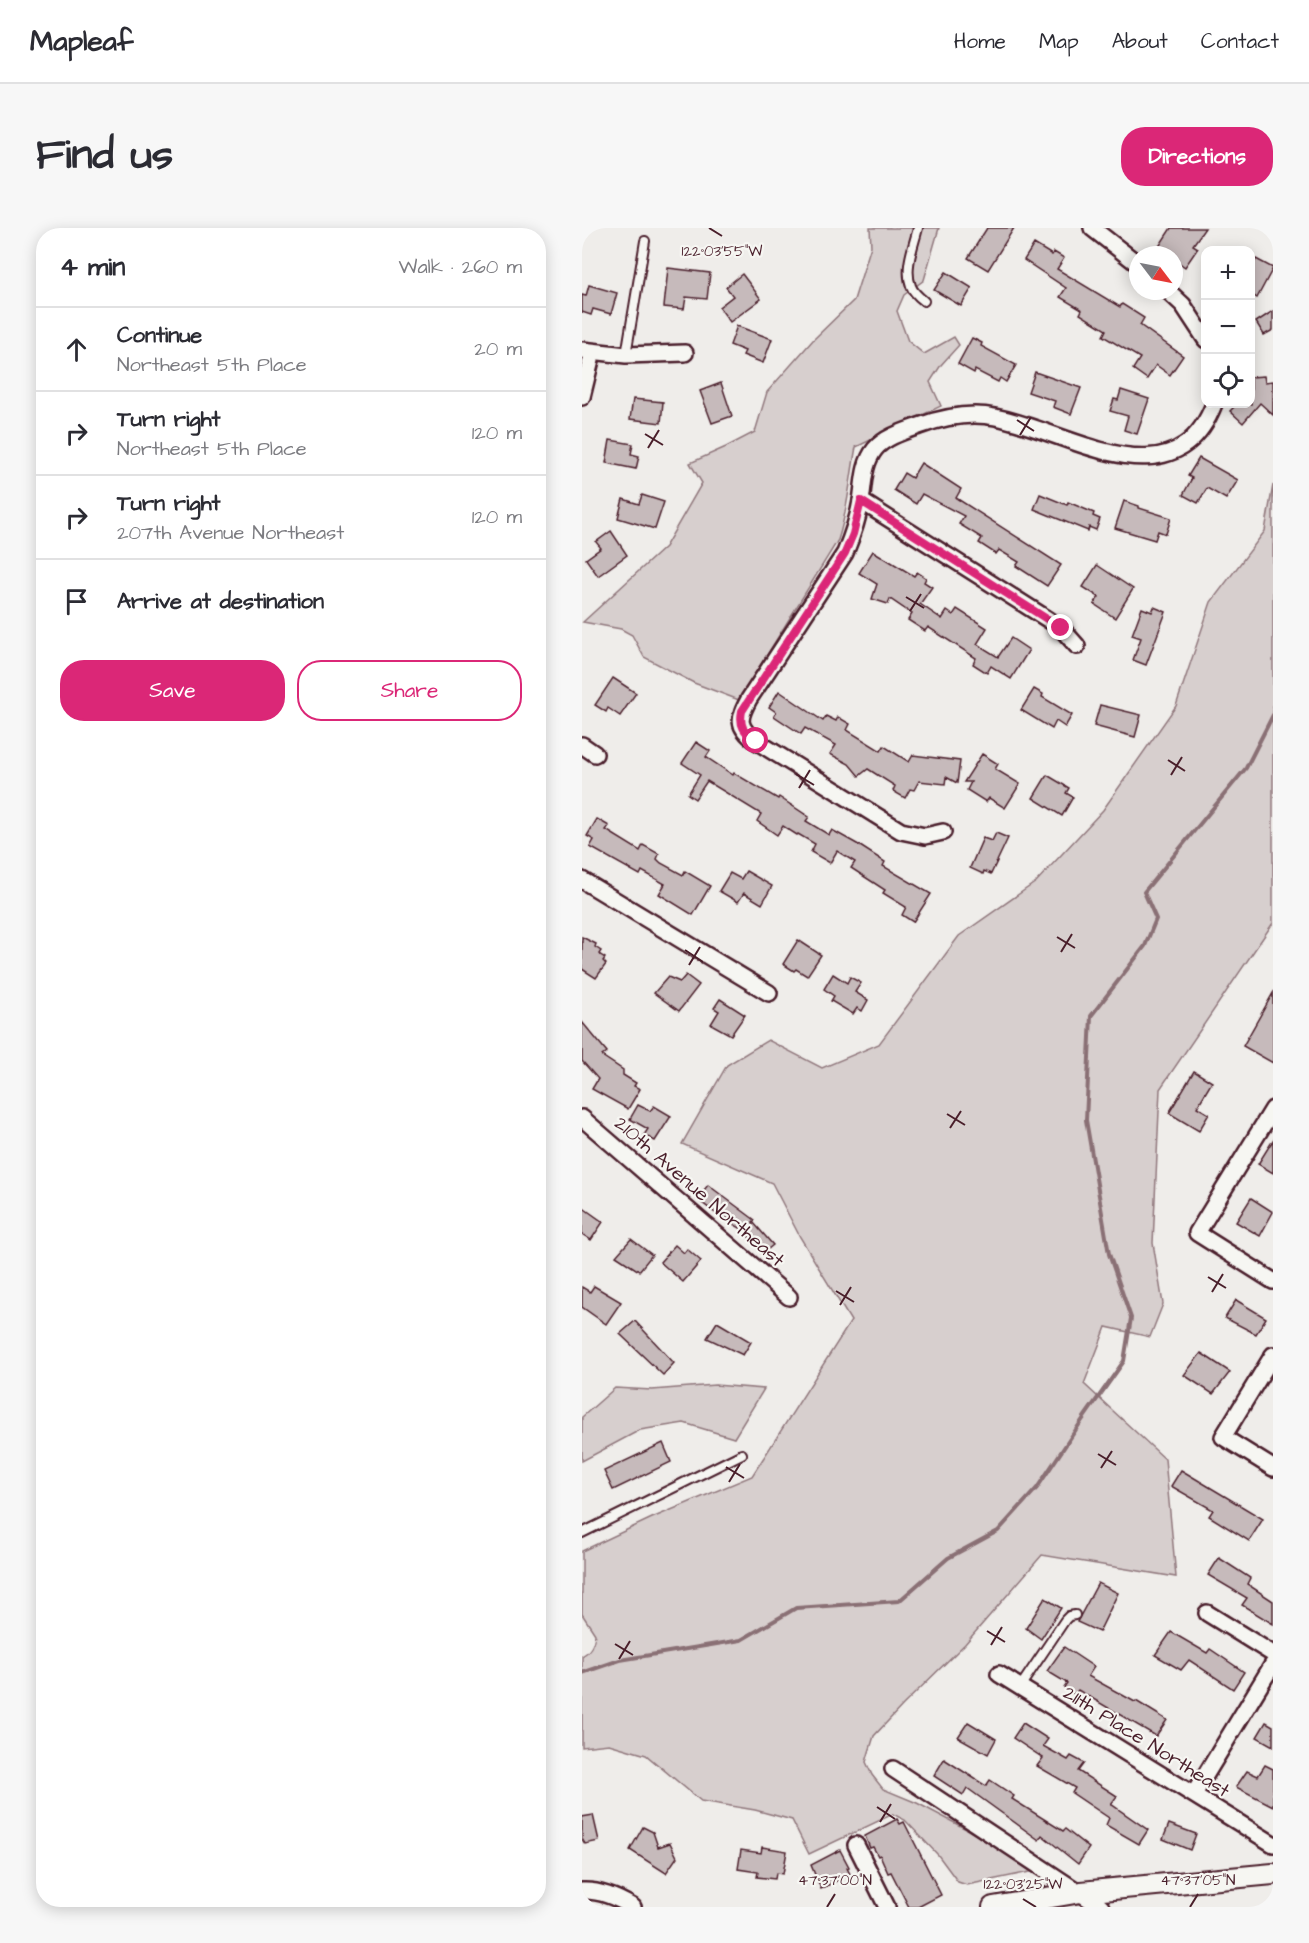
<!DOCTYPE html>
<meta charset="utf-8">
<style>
:root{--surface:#fff;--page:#f7f7f7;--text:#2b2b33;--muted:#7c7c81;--line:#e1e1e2;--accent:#db2777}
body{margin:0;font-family:"Architects Daughter",sans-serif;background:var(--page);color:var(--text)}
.controls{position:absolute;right:18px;top:18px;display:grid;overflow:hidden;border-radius:12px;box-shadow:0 3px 15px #0003}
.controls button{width:54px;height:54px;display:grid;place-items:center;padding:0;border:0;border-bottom:2px solid var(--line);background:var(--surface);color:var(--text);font:30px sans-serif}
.compass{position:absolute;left:547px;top:18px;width:54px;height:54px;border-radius:50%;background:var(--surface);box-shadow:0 3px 15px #0003;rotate:122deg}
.stop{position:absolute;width:18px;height:18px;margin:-14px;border:4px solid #db2777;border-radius:50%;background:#fff}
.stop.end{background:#db2777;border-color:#fff;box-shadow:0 2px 6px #0008}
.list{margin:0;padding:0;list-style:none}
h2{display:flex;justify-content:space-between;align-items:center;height:78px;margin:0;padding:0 24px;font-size:26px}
h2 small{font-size:20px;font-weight:400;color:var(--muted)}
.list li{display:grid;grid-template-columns:39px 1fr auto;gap:18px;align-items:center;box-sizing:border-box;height:84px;padding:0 24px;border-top:2px solid var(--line)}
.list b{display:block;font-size:22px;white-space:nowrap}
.list p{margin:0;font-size:20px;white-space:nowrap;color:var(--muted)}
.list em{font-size:20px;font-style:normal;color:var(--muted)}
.actions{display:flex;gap:12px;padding:18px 24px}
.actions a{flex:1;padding:14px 0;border:2px solid var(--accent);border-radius:24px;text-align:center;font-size:21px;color:var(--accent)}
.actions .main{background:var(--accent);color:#fff}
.icon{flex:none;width:33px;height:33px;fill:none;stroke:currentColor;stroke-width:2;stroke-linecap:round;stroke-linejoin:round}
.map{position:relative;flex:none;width:691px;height:1679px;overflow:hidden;border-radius:24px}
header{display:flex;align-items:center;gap:36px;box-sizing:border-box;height:84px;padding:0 30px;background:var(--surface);border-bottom:2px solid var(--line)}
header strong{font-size:28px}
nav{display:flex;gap:33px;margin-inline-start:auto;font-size:21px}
.intro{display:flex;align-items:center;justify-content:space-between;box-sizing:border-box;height:144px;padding:0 36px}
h1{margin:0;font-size:42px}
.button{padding:15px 27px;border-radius:24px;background:var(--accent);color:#fff;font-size:21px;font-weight:700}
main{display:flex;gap:36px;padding:0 36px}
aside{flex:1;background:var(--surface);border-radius:24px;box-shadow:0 3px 15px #0003}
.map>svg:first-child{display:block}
</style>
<header>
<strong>Mapleaf</strong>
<nav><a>Home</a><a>Map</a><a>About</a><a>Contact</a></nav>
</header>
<div class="intro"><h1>Find us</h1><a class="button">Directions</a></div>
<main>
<aside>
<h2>4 min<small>Walk · 260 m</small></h2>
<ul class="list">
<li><svg class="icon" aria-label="ahead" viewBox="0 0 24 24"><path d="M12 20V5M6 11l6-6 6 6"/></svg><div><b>Continue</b><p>Northeast 5th Place</p></div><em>20 m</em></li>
<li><svg class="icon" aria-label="right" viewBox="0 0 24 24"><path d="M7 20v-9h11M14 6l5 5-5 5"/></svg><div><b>Turn right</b><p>Northeast 5th Place</p></div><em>120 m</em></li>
<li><svg class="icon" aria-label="right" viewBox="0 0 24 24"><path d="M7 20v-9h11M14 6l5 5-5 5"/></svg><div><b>Turn right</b><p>207th Avenue Northeast</p></div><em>120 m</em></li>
<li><svg class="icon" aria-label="arrive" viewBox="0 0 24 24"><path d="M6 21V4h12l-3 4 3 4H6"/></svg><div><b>Arrive at destination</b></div></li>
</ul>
<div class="actions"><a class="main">Save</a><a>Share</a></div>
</aside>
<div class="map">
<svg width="691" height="1679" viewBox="0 0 691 1679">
<rect width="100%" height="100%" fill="#efedea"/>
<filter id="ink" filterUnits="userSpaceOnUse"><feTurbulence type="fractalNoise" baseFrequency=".0167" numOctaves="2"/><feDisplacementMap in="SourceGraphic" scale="12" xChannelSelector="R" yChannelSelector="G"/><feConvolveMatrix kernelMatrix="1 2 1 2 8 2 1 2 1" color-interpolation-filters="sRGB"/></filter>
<g filter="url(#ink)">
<g fill="#d7cfce" stroke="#90777c" stroke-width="1.5">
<path d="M288 0H357L342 52 322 67 315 83 326 113 342 126 372 109 377 117 359 137 348 154 359 178 274 219C268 250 266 282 256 312L157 472 112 455 62 429 50 407 39 401 1 394 83 319 120 255 108 235 144 219 173 204 185 164 231 112 272 72 289 18Z"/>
<path d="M691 257V695L578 861 571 1015 581 1076 568 1109 524 1099 502 1156 583 1231 594 1349 460 1327 383 1416 321 1477 292 1508 284 1534 290 1547 301 1561 335 1575 386 1602 453 1643 385 1657 376 1654 356 1627 323 1592 311 1586 227 1626 210 1592 173 1582 119 1573 64 1527 27 1516 0 1519V1428C9 1423 12 1416 13 1406L0 1386V1323L70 1290 170 1248 269 1093 218 1009 190 955 100 916 145 837 186 812 240 840 297 816 377 708 454 654 521 582 594 478 629 374 683 303Z"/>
<path d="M133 1157 182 1161 152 1210 102 1195 58 1202 0 1233V1189L33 1160 70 1162Z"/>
</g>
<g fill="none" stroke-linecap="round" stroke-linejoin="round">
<path stroke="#8a6f74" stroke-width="4" d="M0 1445 38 1432 159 1412 214 1380 317 1373 366 1330 416 1303 455 1260 501 1191 542 1133 549 1090 527 1026 504 892 509 788 563 718 574 691 562 664 664 540 691 487"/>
</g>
<g fill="#c6babb" stroke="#4a1f2b" stroke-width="1.5">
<path d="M405 0H432L406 42 386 30Z"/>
<path d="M589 0H623L611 17 616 20 603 39 592 31V27H586L576 20Z"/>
<path d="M452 16 470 27 472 24 482 30 475 41 538 79 540 76 562 90 558 97 601 128 588 147 574 137 565 151 551 141 558 130 521 108 524 102 498 86 500 82 478 69 484 60 442 32Z"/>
<path d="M674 31 691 40 675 70 669 66V41Z"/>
<path d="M86 40 128 45 125 71 104 69 102 81 82 79Z"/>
<path d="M364 44 390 60 379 78 352 62Z"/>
<path d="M160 46 179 71 148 94 137 79 151 68 144 59Z"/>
<path d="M7 57 35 65 29 86 11 81 9 87 0 84V67L4 68Z"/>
<path d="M691 83V102L682 107 674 94Z"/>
<path d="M155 98 190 111 181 135 161 127 163 123 148 117Z"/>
<path d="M390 110 400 115 399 118 434 137 424 154 418 150 416 154 393 142 392 145 376 136Z"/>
<path d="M453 144 499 160 489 186 471 179 473 173 446 164Z"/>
<path d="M682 148 683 154 691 153V187L678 175 661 195 648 183 655 176H669V149Z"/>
<path d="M139 155 150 188 130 195 118 163Z"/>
<path d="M539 162 567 171 555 206 542 202 546 188 528 183 532 171 536 172Z"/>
<path d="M51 171 81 174 79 195 48 191Z"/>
<path d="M28 212 51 216 49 226 57 228 54 241 24 235Z"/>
<path d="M617 230 656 252 644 271 625 260 616 275 601 267 610 250 606 248Z"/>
<path d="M339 235 379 261 374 270 479 337 465 358 434 338 437 334 417 322 414 326 397 315 400 310 377 296 382 288 340 266 334 276 312 262 322 245 330 250Z"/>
<path d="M458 266 485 277 486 274 512 285 511 288 518 291 514 302 507 299 506 303 452 281Z"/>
<path d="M60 267 82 274 73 301 36 290 41 271 57 276Z"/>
<path d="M542 273 557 278V280L589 290 584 306 576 303 573 312 533 300Z"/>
<path d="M29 303 45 327 16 348 4 331 19 320 14 314Z"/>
<path d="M291 323 332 348 335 344 344 350 342 354 350 359 338 376 360 391 365 383 371 387 375 381 405 400 395 416 416 429 429 410 447 422 429 451 409 438 405 445 391 436 394 430 346 399 343 403 326 392 330 386 308 371 306 376 290 371 295 356 277 345Z"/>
<path d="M515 337 551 361 533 390 512 376 517 369 501 359Z"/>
<path d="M572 379 584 384 564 437 551 432 559 410 550 407 560 380 570 384Z"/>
<path d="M31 450 54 465 38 488 26 480 24 484 13 477Z"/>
<path d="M452 461 461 466 460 469 490 487 483 499 474 493 470 501 439 482Z"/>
<path d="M197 463 241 493 244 488 254 493 256 489 268 496 265 502 299 523 302 518 327 534 331 527 378 533 375 555 364 549 363 556 337 553 332 562 328 561 323 570 311 563 313 558 286 541 277 548 267 536 248 526 254 517 223 500 219 506 192 488 194 484 187 479Z"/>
<path d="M518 477 559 487 553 509 512 498Z"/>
<path d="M114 514 128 523 124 529 151 547 152 545 196 571 197 569 227 589 224 593 247 607 250 602 275 616 303 634 301 638 349 666 331 694 320 687 324 679 301 665 303 662 269 640 273 634 255 623 248 635 229 624 233 616 216 606 215 607 201 598 195 607 175 593 179 586 125 553 113 571 106 566 118 547 100 535Z"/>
<path d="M400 526 416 536 413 541 438 556 423 580 407 570 404 574 385 562 389 554H382Z"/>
<path d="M465 547 487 560 484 565 491 569 480 588 451 570Z"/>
<path d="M15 591 27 598 24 602 58 623 61 617 77 626 75 631 79 635 101 647 103 643 128 658 111 687 77 666 83 656 60 643 58 647 8 619 12 612 5 608Z"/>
<path d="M414 605 426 610 409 646 402 643 401 646 388 640 401 610 410 613Z"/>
<path d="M164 643 190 658 180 676 162 665 156 674 137 663 148 645 159 651Z"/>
<path d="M0 709 14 716 13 719 19 723 17 726 23 730 21 733 24 736 14 750 0 741Z"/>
<path d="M216 712 239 727 225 748 214 741 212 743 201 736Z"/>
<path d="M251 746 265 755 268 749 279 755 273 764 286 772 280 783 275 780 271 786 249 773 252 768 242 761Z"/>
<path d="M104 747 117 757 97 783 72 765 86 749 98 754Z"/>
<path d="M691 765V835L661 818Z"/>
<path d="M138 771 163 787 149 807 129 796 137 783 132 780Z"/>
<path d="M0 794 25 824 20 828 41 842V847L54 855 52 858 58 861 46 881 10 861 16 851 0 833Z"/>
<path d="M612 843 630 854 615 879 627 886 617 903 587 885Z"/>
<path d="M56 877 68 883 72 878 89 888 73 913 62 907 66 901 48 891Z"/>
<path d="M691 912V945L676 936Z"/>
<path d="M126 957 173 992 171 994 191 1017 180 1026 162 1002 151 996 139 985 136 987 115 971Z"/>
<path d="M669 970 691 984 678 1008 654 994Z"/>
<path d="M0 979 21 994 9 1012 0 1006Z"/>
<path d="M49 1011 70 1027 57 1043 34 1028Z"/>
<path d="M93 1017 102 1025 105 1021 119 1033 101 1054 78 1034Z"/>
<path d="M12 1058 39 1074 24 1096 0 1079V1059L8 1064Z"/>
<path d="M654 1072 684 1090 674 1106 643 1090Z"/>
<path d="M53 1093 92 1135 81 1147 38 1106Z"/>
<path d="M135 1094 169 1114 161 1127 125 1110Z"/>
<path d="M619 1125 648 1144 631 1166 602 1147Z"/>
<path d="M81 1215 89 1234 31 1262 22 1243Z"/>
<path d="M599 1242 681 1291 667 1313 627 1288 631 1282 589 1258Z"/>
<path d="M637 1330 668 1350 665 1356 691 1373V1396L660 1377 665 1370 626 1347Z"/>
<path d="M516 1355 536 1365 517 1404 495 1394Z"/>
<path d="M463 1370 479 1380 459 1411 444 1400Z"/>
<path d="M589 1404 625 1425 628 1421 662 1444 651 1461 607 1432 599 1442 573 1427Z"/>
<path d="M482 1419 512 1439 506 1448 553 1474 554 1473 585 1492 574 1508 496 1462 493 1467 482 1459 485 1455 465 1443Z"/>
<path d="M386 1494 414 1511 406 1526 376 1509Z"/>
<path d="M684 1494 691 1498V1518L675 1509Z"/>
<path d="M441 1495 466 1511 461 1518 486 1532 489 1528 502 1535 496 1543 535 1568 529 1576 566 1602 557 1616 524 1597 527 1590 490 1565 493 1560 455 1538 461 1530 431 1510Z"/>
<path d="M362 1531 404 1558 408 1552 432 1568 430 1571 481 1603 483 1601 507 1620 496 1636 460 1607 457 1612 385 1560 381 1567 352 1548Z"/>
<path d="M683 1537 691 1541V1578L654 1559 665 1543 676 1548Z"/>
<path d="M11 1587 17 1613 3 1616 0 1611V1589Z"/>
<path d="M315 1591 318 1596 322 1594 359 1667 336 1679H327L309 1644 306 1645 298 1627 296 1628 291 1619 288 1620 283 1608Z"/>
<path d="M587 1596 614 1606 608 1622 581 1611Z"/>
<path d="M61 1599 71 1604 76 1619 88 1615 95 1629 84 1645 48 1622Z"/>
<path d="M180 1619 205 1623 201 1646 194 1645 193 1651 175 1649 176 1644 156 1641 159 1622 179 1625Z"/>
<path d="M258 1622 267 1639 265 1640 268 1646 239 1661 229 1637Z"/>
</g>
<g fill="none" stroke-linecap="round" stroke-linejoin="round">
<g stroke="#4a1f2b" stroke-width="12">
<g id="service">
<path d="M336 0C332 17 322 40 329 58 331 64 337 69 342 73"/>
<path d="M44 127 63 13"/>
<path d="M0 1305 160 1226"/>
<path d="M438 1459 483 1392 487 1388 493 1387"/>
</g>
</g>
<g stroke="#4a1f2b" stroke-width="20">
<g id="minor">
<path d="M510 0 556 36"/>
<path d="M586 63 601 77 624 112"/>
<path d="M0 122 44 127 103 125"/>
<path d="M0 169 11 124"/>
<path d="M279 273 467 392 479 400 495 418"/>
<path d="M0 517 13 526"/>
<path d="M361 604 343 608 319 603 174 513C155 499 156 491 167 471L263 325C270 308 276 291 279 273 282 255 281 236 293 221 303 209 323 203 337 198 362 189 387 184 413 189 485 202 592 279 632 176"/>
<path d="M0 652 187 765"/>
<path d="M691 881 615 1005 691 1053"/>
<path d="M0 890 207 1069"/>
<path d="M691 1127 641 1209 691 1240"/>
<path d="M625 1385 691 1426"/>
<path d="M417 1446 691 1616"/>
<path d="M311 1541 519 1679"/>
<path d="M612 1566 691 1436"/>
<path d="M274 1617 305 1679"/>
<path d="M0 1663C17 1662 36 1670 51 1679"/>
</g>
</g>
<g stroke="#4a1f2b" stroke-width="24">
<path id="tertiary" d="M411 1679 499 1664 691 1646"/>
</g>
<use href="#service" stroke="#f6f6f2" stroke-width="8"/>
<use href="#minor" stroke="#f6f6f2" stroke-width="15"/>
<use href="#tertiary" stroke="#f6f6f2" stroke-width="20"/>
</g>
</g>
<g fill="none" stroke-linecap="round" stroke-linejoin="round" filter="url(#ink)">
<path stroke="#db2777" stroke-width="8" d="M174 513C162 504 157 498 160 483L263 325 271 306 279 273 479 400"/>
</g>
<path fill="none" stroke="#4a1f2b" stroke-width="2" d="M127 0 140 8M435 192 452 203M63 206 81 217M438 207 449 189M66 220 77 202M324 369 342 380M328 383 339 366M586 532 603 543M214 546 232 557M589 547 600 529M217 560 228 542M475 709 493 720M103 722 121 734M479 724 490 706M107 737 118 719M365 886 383 897M368 900 379 883M626 1049 644 1060M254 1063 272 1074M630 1064 641 1046M258 1077 269 1059M516 1226 534 1237M144 1239 162 1250M519 1240 530 1223M147 1254 158 1236M405 1403 423 1414M33 1416 51 1427M409 1417 420 1399M37 1431 48 1413M295 1579 313 1591M298 1594 309 1576M441 1671 454 1679M245 1679 253 1666M608 1679 616 1666"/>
<g text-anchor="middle" stroke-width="4.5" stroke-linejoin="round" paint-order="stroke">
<g font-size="20" fill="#4a1f2b" stroke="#f6f6f2">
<text transform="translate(118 963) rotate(41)" y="7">210th Avenue Northeast</text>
<text transform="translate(565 1513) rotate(32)" y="7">211th Place Northeast</text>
</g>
</g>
<g font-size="15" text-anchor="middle" fill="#4a1f2b" stroke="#f6f6f2" stroke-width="4.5" stroke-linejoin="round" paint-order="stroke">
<text x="140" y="28">122°03'55"W</text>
<text x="253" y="1657">47°37'00"N</text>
<text x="616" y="1657">47°37'05"N</text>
<text x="441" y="1661">122°03'25"W</text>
</g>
</svg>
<div class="controls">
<button>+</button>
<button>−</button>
<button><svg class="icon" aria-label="locate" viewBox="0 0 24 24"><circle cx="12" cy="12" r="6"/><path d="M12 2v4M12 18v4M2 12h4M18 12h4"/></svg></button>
</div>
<svg class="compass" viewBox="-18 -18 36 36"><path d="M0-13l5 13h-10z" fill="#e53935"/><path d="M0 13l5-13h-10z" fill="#7c7c81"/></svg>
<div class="stop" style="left:174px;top:513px"></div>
<div class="stop end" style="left:479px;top:400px"></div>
</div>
</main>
